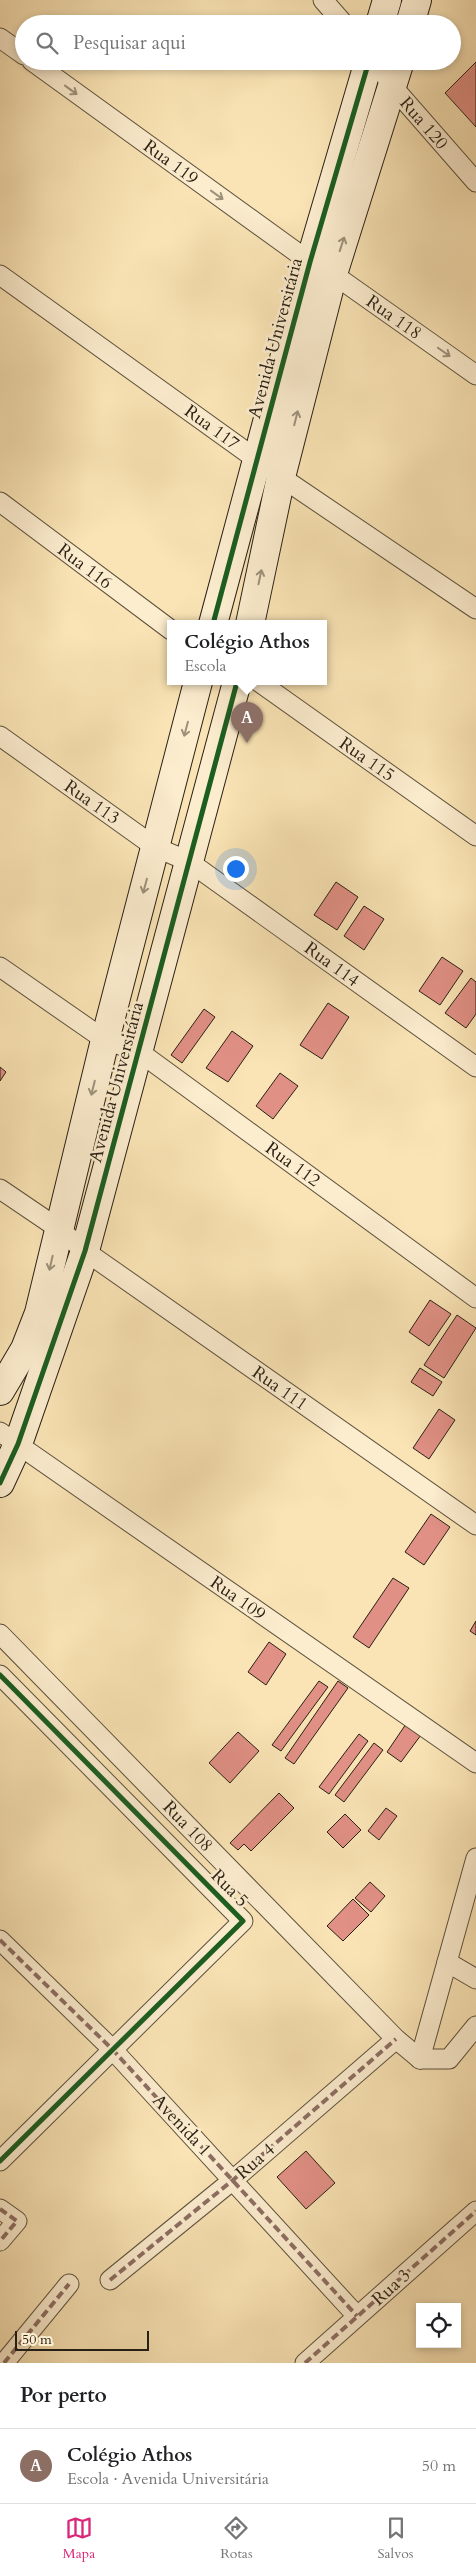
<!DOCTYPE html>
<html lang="pt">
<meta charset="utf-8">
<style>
:root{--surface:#fff;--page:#f2f2f2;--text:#202124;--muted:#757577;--line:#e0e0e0;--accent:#db2777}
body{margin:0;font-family:Cardo,serif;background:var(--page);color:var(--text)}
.controls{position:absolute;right:15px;bottom:15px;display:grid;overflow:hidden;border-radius:0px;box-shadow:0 2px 8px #0003}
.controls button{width:45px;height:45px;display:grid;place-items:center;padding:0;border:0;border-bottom:1px solid var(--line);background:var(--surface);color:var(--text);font:25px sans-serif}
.scale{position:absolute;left:15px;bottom:12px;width:134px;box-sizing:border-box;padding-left:5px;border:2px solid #292015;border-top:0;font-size:14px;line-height:18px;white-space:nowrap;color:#292015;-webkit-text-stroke:4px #fcedcf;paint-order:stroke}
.you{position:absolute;left:235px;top:868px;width:18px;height:18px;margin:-12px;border:4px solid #fff;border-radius:50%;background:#1a73e8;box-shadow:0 0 0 8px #1a73e833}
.badge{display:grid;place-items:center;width:32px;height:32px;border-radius:50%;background:var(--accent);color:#fff;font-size:16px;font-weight:700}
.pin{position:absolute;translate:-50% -41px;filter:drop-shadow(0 1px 2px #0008)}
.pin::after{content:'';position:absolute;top:26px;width:18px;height:15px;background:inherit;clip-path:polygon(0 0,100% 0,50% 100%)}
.popup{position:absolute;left:167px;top:620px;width:160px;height:65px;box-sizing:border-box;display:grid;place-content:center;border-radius:0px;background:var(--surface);filter:drop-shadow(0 1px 4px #0005);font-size:16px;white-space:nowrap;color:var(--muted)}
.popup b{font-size:19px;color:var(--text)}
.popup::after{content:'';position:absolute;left:50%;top:100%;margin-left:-10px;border:10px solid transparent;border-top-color:var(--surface)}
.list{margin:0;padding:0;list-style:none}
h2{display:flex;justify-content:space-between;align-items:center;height:65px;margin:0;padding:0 20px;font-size:21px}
h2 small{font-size:16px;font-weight:400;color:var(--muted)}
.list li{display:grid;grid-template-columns:32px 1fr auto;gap:15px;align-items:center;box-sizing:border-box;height:75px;padding:0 20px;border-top:1px solid var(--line)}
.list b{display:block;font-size:19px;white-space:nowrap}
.list p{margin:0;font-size:16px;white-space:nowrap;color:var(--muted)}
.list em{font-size:16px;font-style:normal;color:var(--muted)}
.icon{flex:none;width:28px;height:28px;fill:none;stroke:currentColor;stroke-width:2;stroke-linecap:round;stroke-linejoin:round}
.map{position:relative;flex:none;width:476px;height:2363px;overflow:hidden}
.search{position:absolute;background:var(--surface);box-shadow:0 2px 8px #0003;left:15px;right:15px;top:15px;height:55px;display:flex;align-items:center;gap:12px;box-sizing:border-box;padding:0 18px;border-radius:28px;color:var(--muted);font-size:19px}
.sheet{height:140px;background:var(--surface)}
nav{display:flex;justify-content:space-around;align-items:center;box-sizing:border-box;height:70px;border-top:1px solid var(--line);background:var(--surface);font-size:14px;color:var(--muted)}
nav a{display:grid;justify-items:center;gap:2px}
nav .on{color:var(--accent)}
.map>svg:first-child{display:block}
</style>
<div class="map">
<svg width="476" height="2363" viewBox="0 0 476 2363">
<rect width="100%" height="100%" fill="#fae4b5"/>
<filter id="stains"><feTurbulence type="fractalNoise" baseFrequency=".004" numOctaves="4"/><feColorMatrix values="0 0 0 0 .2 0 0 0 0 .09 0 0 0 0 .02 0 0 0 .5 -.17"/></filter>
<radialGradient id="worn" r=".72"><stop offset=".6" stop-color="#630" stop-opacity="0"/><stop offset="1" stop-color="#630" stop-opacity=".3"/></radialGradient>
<g fill="#e19085" stroke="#292015">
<path d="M476 62V127L445 93Z"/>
<path d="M336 882 358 897 337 930 314 915Z"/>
<path d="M364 906 384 919 364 950 344 936Z"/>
<path d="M442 957 463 971 440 1005 419 991Z"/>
<path d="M471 978 476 982V1014L466 1028 445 1013Z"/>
<path d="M328 1003 349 1017 322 1059 300 1045Z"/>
<path d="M204 1009 215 1017 182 1063 171 1055Z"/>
<path d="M232 1031 253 1046 228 1082 206 1068Z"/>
<path d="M0 1067 6 1072 0 1081Z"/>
<path d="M280 1073 298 1086 273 1119 256 1106Z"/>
<path d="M430 1300 451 1314 429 1346 409 1332Z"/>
<path d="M457 1315 476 1328 444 1378 424 1365Z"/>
<path d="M420 1368 442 1382 433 1396 411 1382Z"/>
<path d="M439 1409 455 1420 429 1459 413 1448Z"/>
<path d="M431 1514 450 1527 424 1565 405 1552Z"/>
<path d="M393 1578 409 1588 369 1648 353 1637Z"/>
<path d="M476 1621V1635L470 1631Z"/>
<path d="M269 1642 286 1654 266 1685 248 1672Z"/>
<path d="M319 1681 328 1687 281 1751 272 1745Z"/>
<path d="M338 1681 348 1688 294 1764 285 1758Z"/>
<path d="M406 1724 421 1735 401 1762 387 1752Z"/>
<path d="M238 1732 259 1751 230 1783 209 1763Z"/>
<path d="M359 1734 368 1741 329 1794 319 1787Z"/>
<path d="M374 1743 383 1750 344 1802 335 1795Z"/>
<path d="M279 1793 294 1808 251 1851 244 1844 238 1850 230 1843Z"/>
<path d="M386 1808 397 1816 379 1840 368 1831Z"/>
<path d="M345 1814 361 1830 343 1848 327 1832Z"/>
<path d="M370 1882 385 1896 371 1912 355 1898Z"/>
<path d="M353 1899 369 1915 343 1941 327 1926Z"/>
<path d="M306 2151 335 2183 306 2209 277 2177Z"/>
</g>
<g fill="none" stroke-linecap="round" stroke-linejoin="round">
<g stroke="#5d513d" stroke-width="21">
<g id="street">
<path d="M323 0 344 24"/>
<path d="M0 38 24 55"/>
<path d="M32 61 310 262 333 274 476 375"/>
<path d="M376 61 392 86 476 182"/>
<path d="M0 275 281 477 476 609"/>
<path d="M0 502 171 630"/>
<path d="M259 682 476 836"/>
<path d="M0 736 155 847 188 861 476 1067"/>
<path d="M0 967 105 1040 138 1051 476 1298"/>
<path d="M0 1189 59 1229 85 1251 476 1525"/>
<path d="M0 1432 476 1763"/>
<path d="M0 1634 396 2039 420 2059"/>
<path d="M0 1675 243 1921 0 2161"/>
<path d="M0 1940 112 2049 357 2316"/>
<path d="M447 1962 476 1979"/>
<path d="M420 2059 476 1858"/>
<path d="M420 2059H449L476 2026"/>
<path d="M0 2209 17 2221 0 2241"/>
<path d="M110 2280 233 2180 396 2039"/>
<path d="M4 2363 69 2284"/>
<path d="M305 2363 476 2211"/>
</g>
</g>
<g stroke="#292015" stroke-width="30">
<g id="secondary">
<path d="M380 24 387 0"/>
<path d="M410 24 417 0"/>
<path d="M213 624 310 262 369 61"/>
<path d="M250 624 281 477 333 274 400 61"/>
<path d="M0 1391 25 1349 39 1313 105 1040 198 682"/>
<path d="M0 1483 18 1444 85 1251 237 682"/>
</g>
</g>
<use href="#street" stroke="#fcedcf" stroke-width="19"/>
<use href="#secondary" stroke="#fcedcf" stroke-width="28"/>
<g stroke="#8d6e63" stroke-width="4" stroke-dasharray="8 4" stroke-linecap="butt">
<path d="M0 1940 112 2049 357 2316"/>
<path d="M0 2209 17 2221 0 2241"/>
<path d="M110 2280 233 2180 396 2039"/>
<path d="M4 2363 69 2284"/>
<path d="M305 2363 476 2211"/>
</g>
<g stroke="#fcedcf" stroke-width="8">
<g id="cycleway">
<path d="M213 624 310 262 369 61"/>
<path d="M0 1483 18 1444 85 1251 237 682"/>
<path d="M0 1675 243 1921 0 2161"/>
</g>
</g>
<use href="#cycleway" stroke="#1b5e20" stroke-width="5"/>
</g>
<defs><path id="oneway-shaft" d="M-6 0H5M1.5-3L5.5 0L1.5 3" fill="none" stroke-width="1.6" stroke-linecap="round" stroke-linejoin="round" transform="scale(1.25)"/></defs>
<g stroke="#9d917b">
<use href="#oneway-shaft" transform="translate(71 90) rotate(36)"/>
<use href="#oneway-shaft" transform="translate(217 195) rotate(36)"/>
<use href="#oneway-shaft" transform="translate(342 244) rotate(-72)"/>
<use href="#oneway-shaft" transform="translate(444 352) rotate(35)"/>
<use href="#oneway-shaft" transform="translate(296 418) rotate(-76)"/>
<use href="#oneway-shaft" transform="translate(260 577) rotate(-78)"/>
<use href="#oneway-shaft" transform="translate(186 729) rotate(105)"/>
<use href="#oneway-shaft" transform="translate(145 886) rotate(105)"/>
<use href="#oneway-shaft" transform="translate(93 1088) rotate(104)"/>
<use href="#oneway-shaft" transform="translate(51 1263) rotate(103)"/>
</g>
<g text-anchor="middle" stroke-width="5" stroke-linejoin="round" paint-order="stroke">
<g font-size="18" fill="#292015" stroke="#fcedcf">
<text transform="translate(424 123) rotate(49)" y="6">Rua 120</text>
<text transform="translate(171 162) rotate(36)" y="6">Rua 119</text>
<text transform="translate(394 317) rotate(35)" y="6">Rua 118</text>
<text transform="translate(275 338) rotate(-75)" y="6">Avenida Universitária</text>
<text transform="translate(212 427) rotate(36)" y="6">Rua 117</text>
<text transform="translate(85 566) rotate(37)" y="6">Rua 116</text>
<text transform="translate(367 759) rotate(35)" y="6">Rua 115</text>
<text transform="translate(92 802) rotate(35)" y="6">Rua 113</text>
<text transform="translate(332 964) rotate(36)" y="6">Rua 114</text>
<text transform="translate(116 1082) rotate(-75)" y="6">Avenida Universitária</text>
<text transform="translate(293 1164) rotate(36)" y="6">Rua 112</text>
<text transform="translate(280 1388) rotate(35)" y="6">Rua 111</text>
<text transform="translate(238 1598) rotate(35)" y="6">Rua 109</text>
<text transform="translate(188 1826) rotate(46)" y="6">Rua 108</text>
<text transform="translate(230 1888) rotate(45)" y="6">Rua 5</text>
<text transform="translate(182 2125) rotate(47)" y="6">Avenida 1</text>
<text transform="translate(255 2161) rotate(-41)" y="6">Rua 4</text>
<text transform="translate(391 2287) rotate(-42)" y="6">Rua 3</text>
</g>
</g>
<rect width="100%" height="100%" filter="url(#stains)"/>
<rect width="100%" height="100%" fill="url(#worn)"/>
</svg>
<div class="controls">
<button><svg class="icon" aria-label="locate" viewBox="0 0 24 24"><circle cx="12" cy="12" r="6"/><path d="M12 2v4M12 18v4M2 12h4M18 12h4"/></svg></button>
</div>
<div class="scale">50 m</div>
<div class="you"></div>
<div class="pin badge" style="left:247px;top:743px;background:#8d6e63">A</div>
<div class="popup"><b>Colégio Athos</b>Escola</div>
<div class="search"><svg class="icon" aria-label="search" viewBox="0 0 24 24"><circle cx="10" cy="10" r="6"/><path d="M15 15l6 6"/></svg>Pesquisar aqui</div>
</div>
<section class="sheet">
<h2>Por perto<small></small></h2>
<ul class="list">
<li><span class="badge" style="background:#8d6e63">A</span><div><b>Colégio Athos</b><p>Escola · Avenida Universitária</p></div><em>50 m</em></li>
</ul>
</section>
<nav>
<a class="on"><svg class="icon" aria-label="map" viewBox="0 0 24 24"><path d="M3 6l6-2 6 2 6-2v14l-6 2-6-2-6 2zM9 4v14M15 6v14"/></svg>Mapa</a>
<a><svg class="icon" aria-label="directions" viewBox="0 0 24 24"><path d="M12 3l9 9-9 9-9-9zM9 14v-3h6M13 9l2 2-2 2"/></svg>Rotas</a>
<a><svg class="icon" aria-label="saved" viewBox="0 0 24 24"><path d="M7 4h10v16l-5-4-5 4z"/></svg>Salvos</a>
</nav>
